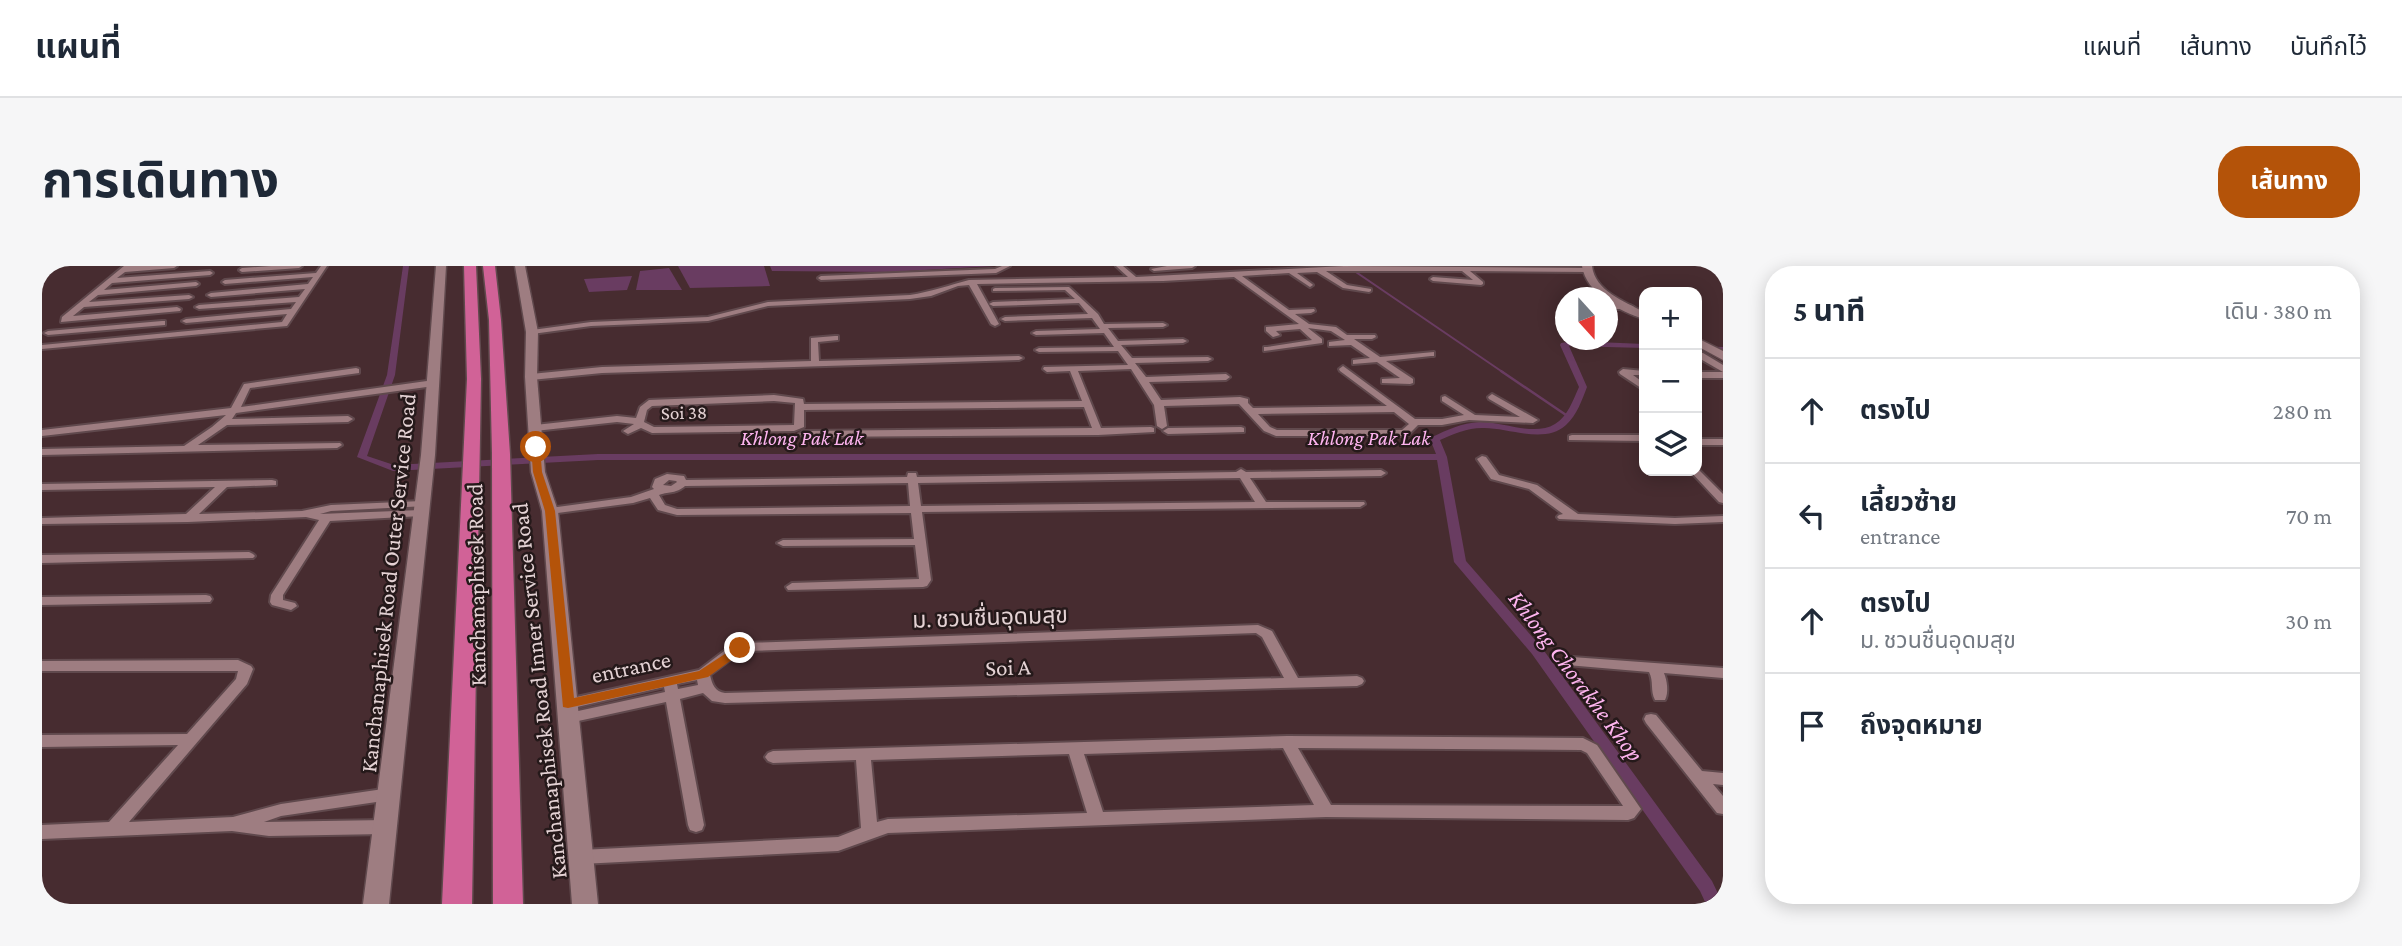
<!DOCTYPE html>
<html lang="th">
<meta charset="utf-8">
<style>
:root{--surface:#fff;--page:#f6f6f7;--text:#1f2937;--muted:#747a83;--line:#e0e1e3;--accent:#b45309}
body{margin:0;font-family:"Crimson Pro","Noto Sans Thai",serif;background:var(--page);color:var(--text)}
.controls{position:absolute;right:21px;top:21px;display:grid;overflow:hidden;border-radius:14px;box-shadow:0 4px 18px #0003}
.controls button{width:63px;height:63px;display:grid;place-items:center;padding:0;border:0;border-bottom:2px solid var(--line);background:var(--surface);color:var(--text);font:35px sans-serif}
.compass{position:absolute;left:1513px;top:21px;width:63px;height:63px;border-radius:50%;background:var(--surface);box-shadow:0 4px 18px #0003;rotate:159deg}
.stop{position:absolute;width:21px;height:21px;margin:-16px;border:5px solid #b45309;border-radius:50%;background:#fff}
.stop.end{background:#b45309;border-color:#fff;box-shadow:0 2px 7px #0008}
.list{margin:0;padding:0;list-style:none}
h2{display:flex;justify-content:space-between;align-items:center;height:91px;margin:0;padding:0 28px;font-size:30px}
h2 small{font-size:23px;font-weight:400;color:var(--muted)}
.list li{display:grid;grid-template-columns:46px 1fr auto;gap:21px;align-items:center;box-sizing:border-box;height:105px;padding:0 28px;border-top:2px solid var(--line)}
.list b{display:block;font-size:26px;white-space:nowrap}
.list p{margin:0;font-size:23px;white-space:nowrap;color:var(--muted)}
.list em{font-size:23px;font-style:normal;color:var(--muted)}
.icon{flex:none;width:38px;height:38px;fill:none;stroke:currentColor;stroke-width:2;stroke-linecap:round;stroke-linejoin:round}
.map{position:relative;flex:none;width:1681px;height:638px;overflow:hidden;border-radius:28px}
header{display:flex;align-items:center;gap:42px;box-sizing:border-box;height:98px;padding:0 35px;background:var(--surface);border-bottom:2px solid var(--line)}
header strong{font-size:33px}
nav{display:flex;gap:38px;margin-inline-start:auto;font-size:24px}
.intro{display:flex;align-items:center;justify-content:space-between;box-sizing:border-box;height:168px;padding:0 42px}
h1{margin:0;font-size:49px}
.button{padding:18px 32px;border-radius:28px;background:var(--accent);color:#fff;font-size:24px;font-weight:700}
main{display:flex;gap:42px;padding:0 42px}
aside{flex:1;background:var(--surface);border-radius:28px;box-shadow:0 4px 18px #0003}
.map>svg:first-child{display:block}
</style>
<header>
<strong>แผนที่</strong>
<nav><a>แผนที่</a><a>เส้นทาง</a><a>บันทึกไว้</a></nav>
</header>
<div class="intro"><h1>การเดินทาง</h1><a class="button">เส้นทาง</a></div>
<main>
<div class="map">
<svg width="1681" height="638" viewBox="0 0 1681 638">
<rect width="100%" height="100%" fill="#472c30"/>
<g fill="#693c61">
<path d="M636 0H722L728 20 648 22Z"/>
<path d="M728 0H952L848 6 730 5Z"/>
<path d="M627 2 640 24H594L598 5Z"/>
<path d="M590 10 585 24 547 26 542 13Z"/>
</g>
<g fill="none" stroke-linecap="round" stroke-linejoin="round">
<path stroke="#693c61" stroke-width="2" d="M1305 0 1462 107"/>
<path stroke="#693c61" stroke-width="2.5" d="M1459 105 1527 151"/>
<g fill="#693c61" fill-rule="evenodd">
<path d="M361 0H367L353 109 325 190 352 199 556 188H1394L1388 173 1390 171C1405 164 1420 157 1437 156 1460 155 1492 171 1513 158 1526 150 1531 134 1537 121L1518 79 1519 77 1532 75 1602 78V82L1527 80 1545 121C1540 134 1535 149 1524 159 1502 179 1466 161 1440 162 1425 162 1412 168 1398 174L1405 191 1424 295 1500 382 1670 615 1681 638H1664L1658 625 1490 388 1412 296 1395 194H556L351 205 315 191 345 109Z"/>
<path d="M1655 80 1681 81V85L1655 84Z"/>
</g>
<g stroke="#60494d" stroke-width="4">
<g id="minor">
<path d="M82 0H135L132 2 83 6 75 12 168 5 171 7 168 9 70 17 62 24 154 16 157 18 154 20 56 29 47 36 147 29 151 31 147 33 42 41 31 50 135 41 139 43 138 45 19 56 20 51Z"/>
<path d="M229 0H260L257 2 200 6 197 4 200 2Z"/>
<path d="M279 0H285L245 60 0 83V79L240 56 245 48 144 57 140 55 144 53 249 43 254 36 157 43 153 41 157 39 257 31 263 23 169 31 165 29 169 27 266 18 271 11 183 18 180 16 183 14 274 7Z"/>
<path d="M960 0H968L954 7 779 14 776 12 779 10 953 3Z"/>
<path d="M1074 0H1081L1094 11 1302 0 1545 2 1548 4 1545 6 1428 5 1441 16V18L1439 19 1391 15 1388 13 1391 11 1431 14 1420 5H1284L1305 19 1329 23V25L1327 26 1301 22 1275 6 1255 7 1270 18 1271 19 1268 21 1247 7 1200 10 1247 44 1272 43 1273 45 1269 47 1253 48 1267 58 1294 61 1305 69H1333L1334 71 1330 73H1312L1338 91 1392 86V90H1389L1344 95 1371 113V117L1368 118 1340 117V113L1358 112 1335 96 1311 98V94L1328 92 1309 79 1287 80V76L1303 74 1289 65 1266 62 1280 73V77L1222 85V81H1225L1270 74 1258 63 1234 65 1238 69 1231 71 1224 65V61L1257 58 1192 11 1121 15 935 18 957 58 953 60 949 58 927 19 916 20 889 30 868 33 726 40 666 55 549 60 490 68 486 66 490 64 549 56 666 51 726 36 868 29C888 26 908 19 927 14L1086 11Z"/>
<path d="M1125 0H1153L1150 2 1112 5 1109 3Z"/>
<path d="M1675 0H1681V3Z"/>
<path d="M1027 21 1056 48 1062 58 1121 57 1125 59 1121 61 1066 62 1076 75 1141 73 1145 75 1141 77 1079 79 1090 92 1166 91 1170 93 1166 95 1093 97 1104 111 1184 108 1188 111 1184 114 1107 116 1119 134 1198 131 1206 133V137L1211 142 1345 140 1298 105 1297 103 1301 100 1373 153H1400L1422 149 1400 135V131L1403 130 1433 149 1478 151 1447 133 1446 131 1450 128 1496 154 1491 157 1427 154 1400 159H1376L1366 169 1363 170H1234L1222 165 1197 138 1122 140 1125 160 1120 163 1115 160 1112 139 1089 103 1036 105 1059 162 1109 161 1112 162V166L1056 169 762 171 757 168 762 165 1050 162 1042 141 762 144V161L752 165 610 167 599 162 586 168 581 165 592 158 575 156 493 165 488 162 493 159 575 150 594 152 598 141 607 134 732 129 761 133 762 138 1040 135 1028 105 1005 106 1001 103 1002 101 1086 99 1076 85 997 86 993 84 997 82 1072 81 1062 67 994 69 990 67 994 65 1058 63 1050 52 963 55 959 53 963 51 1046 48 1037 37 951 40 947 38 951 36 1033 33 1023 24 951 25V23L953 22ZM732 135 753 137 752 159 612 161 602 156 605 144 610 140ZM1352 146 1367 158 1360 164H1235L1228 161 1216 148Z"/>
<path d="M1552 30 1564 32H1549Z"/>
<path d="M1566 39H1588L1592 41 1588 43H1566Z"/>
<path d="M120 55H123V59L6 69 2 67 6 65Z"/>
<path d="M793 70H796V74L776 76 777 95 977 90 981 92 977 94 560 107 489 114 485 111 489 108 560 101 769 95V72Z"/>
<path d="M1655 87H1661L1681 99V106L1655 91Z"/>
<path d="M314 102 317 103V107L208 122 199 141 392 114 396 117 392 120 194 147 190 153 306 150 311 153 306 156 185 159 156 179 298 177 300 179 295 182 0 189V183L142 180 170 161 184 149 0 170V164L189 142 202 118Z"/>
<path d="M1581 103 1602 105V109H1591L1602 117V124L1578 108 1577 106Z"/>
<rect x="1655" y="106" width="26" height="6"/>
<path d="M1199 161 1202 162V166L1126 168 1121 165 1126 162Z"/>
<path d="M1530 169H1602V175L1527 174V170Z"/>
<rect x="1655" y="173" width="26" height="6"/>
<path d="M1440 190 1444 191 1457 209 1495 219 1536 248 1633 252 1681 250V256L1633 258 1517 253 1515 251 1517 249 1521 248 1487 223 1449 213 1435 193Z"/>
<path d="M1655 202 1681 228V237L1677 236 1648 205H1655Z"/>
<path d="M1199 203 1204 206 1339 204 1344 207 1339 210 1208 212 1224 236H1322L1323 238 1318 241 880 246 889 314 885 320 881 321 746 324 744 321 750 317 877 313 873 279 741 280 735 277 741 274 872 273 869 247 635 249 616 244 608 232 591 237 508 248 503 245 508 242 589 231 612 223 610 221 613 213 625 208 642 210 644 214 865 211 866 207H874L875 211 1194 206ZM1198 212 1213 236 879 240 876 217ZM627 214 634 215 635 216 629 220 621 219ZM866 217 868 240 635 243 623 239 617 229C629 225 633 228 643 220Z"/>
<path d="M230 214 234 215V219L185 221 157 248 260 245 289 239 380 235 385 238 384 240 289 245 278 248 379 244 384 247 379 250 288 255 241 329V334L253 337 255 340 249 344 230 339 228 336 229 329 277 254 264 251 146 256 0 258V252L144 248 173 221 0 224V218Z"/>
<path d="M207 286 211 288 213 290 211 292 0 297V289Z"/>
<path d="M164 329 168 330 170 333 168 336 0 339V331Z"/>
<path d="M1216 359 1230 365 1256 412 1315 410 1320 412 1322 415 1320 418 1315 420 683 437 670 435 661 427 638 433 662 559 660 564 654 566 648 564 646 559 624 436 527 457 522 456 520 452 522 448 527 447 623 426 622 421 526 443 521 442 519 438 521 434 657 404 686 382 704 377ZM1214 367 1220 371 1242 412 683 427C673 426 670 418 668 409L696 388 705 385ZM655 414 656 419 636 423 635 418Z"/>
<path d="M1530 391 1681 402V412L1622 407C1625 414 1627 427 1623 434H1613C1608 425 1612 415 1607 406L1525 399 1523 396 1525 393Z"/>
<path d="M196 394 209 400 211 403 205 418 87 556 191 551 239 538 348 522 354 524 356 528 354 532 348 534 239 550 222 556 343 554 349 556 351 561 349 566 343 568 227 570 190 565 0 573V559L67 556 136 479 0 481V469L145 468 194 413 196 405H0V395Z"/>
<path d="M1609 448 1614 449 1660 505 1681 507V519L1671 518 1681 530V548L1675 547 1604 457 1602 453 1604 449Z"/>
<path d="M1245 470 1541 472 1555 479 1599 543 1592 552 1586 554 1284 551 846 567 796 585 539 598 533 596 530 591 533 586 539 584 796 571 819 562 814 494 731 497 726 495 723 491 726 487 731 485ZM1241 482 1272 539 1061 546 1042 488ZM1256 482 1539 484 1545 487 1581 540 1289 539ZM1027 488 1045 547 846 553 835 556 829 494Z"/>
</g>
</g>
<g stroke="#60494d" stroke-width="3">
<g id="secondary">
<path d="M394 0H404L393 189 347 638H321L379 189Z"/>
<path d="M473 0H483L496 66 495 111 503 206 516 245 556 638H530L500 245 489 206 483 111 484 66Z"/>
<path d="M1540 0H1550C1553 25 1582 35 1602 46V53C1578 46 1544 27 1540 0Z"/>
<path d="M1655 72 1681 85V94L1655 80Z"/>
</g>
</g>
<g stroke="#60494d" stroke-width="3">
<g id="motorway">
<path d="M422 0H434L439 113 430 638H400L425 113Z"/>
<path d="M441 0H453L459 54 468 188 481 638H451L450 188 447 54Z"/>
</g>
</g>
<use href="#minor" fill="#9e7d81" fill-rule="evenodd"/>
<use href="#secondary" fill="#9e7d81" fill-rule="evenodd"/>
<use href="#motorway" fill="#d16297" fill-rule="evenodd"/>
</g>
<path fill="#b45309" d="M494 178 498 181 500 206 513 245 532 432 657 405 698 378 702 379V385L666 411 526 442 521 441 503 245 491 206 489 181Z"/>
<g text-anchor="middle" stroke-width="5" stroke-linejoin="round" paint-order="stroke">
<g font-size="19" fill="#e4d2d4" stroke="#25191a">
<text transform="translate(642 146) rotate(-1)" y="7">Soi 38</text>
</g>
<g font-size="21" font-style="italic" fill="#feb4ef" stroke="#25191a">
<text x="760" y="179">Khlong Pak Lak</text>
<text x="1327" y="179">Khlong Pak Lak</text>
</g>
<g font-size="23" fill="#e4d2d4" stroke="#25191a">
<text transform="translate(346 317) rotate(-84)" y="8">Kanchanaphisek Road Outer Service Road</text>
<text transform="translate(434 319) rotate(-91)" y="8">Kanchanaphisek Road</text>
<text transform="translate(948 351) rotate(-2)" y="8">ม. ชวนชื่นอุดมสุข</text>
<text transform="translate(589 401) rotate(-12)" y="8">entrance</text>
<text transform="translate(966 401) rotate(-2)" y="8">Soi A</text>
<text transform="translate(497 425) rotate(-96)" y="8">Kanchanaphisek Road Inner Service Road</text>
</g>
<g font-size="24" font-style="italic" fill="#feb4ef" stroke="#25191a">
<text transform="translate(1534 410) rotate(53)" y="8">Khlong Chorakhe Khop</text>
</g>
</g>
</svg>
<div class="controls">
<button>+</button>
<button>−</button>
<button><svg class="icon" aria-label="layers" viewBox="0 0 24 24"><path d="M12 4l9 5-9 5-9-5zM3 14l9 5 9-5"/></svg></button>
</div>
<svg class="compass" viewBox="-18 -18 36 36"><path d="M0-13l5 13h-10z" fill="#e53935"/><path d="M0 13l5-13h-10z" fill="#747a83"/></svg>
<div class="stop" style="left:494px;top:181px"></div>
<div class="stop end" style="left:698px;top:382px"></div>
</div>
<aside>
<h2>5 นาที<small>เดิน · 380 m</small></h2>
<ul class="list">
<li><svg class="icon" aria-label="ahead" viewBox="0 0 24 24"><path d="M12 20V5M6 11l6-6 6 6"/></svg><div><b>ตรงไป</b></div><em>280 m</em></li>
<li><svg class="icon" aria-label="left" viewBox="0 0 24 24"><path d="M17 20v-9H6M10 6l-5 5 5 5"/></svg><div><b>เลี้ยวซ้าย</b><p>entrance</p></div><em>70 m</em></li>
<li><svg class="icon" aria-label="ahead" viewBox="0 0 24 24"><path d="M12 20V5M6 11l6-6 6 6"/></svg><div><b>ตรงไป</b><p>ม. ชวนชื่นอุดมสุข</p></div><em>30 m</em></li>
<li><svg class="icon" aria-label="arrive" viewBox="0 0 24 24"><path d="M6 21V4h12l-3 4 3 4H6"/></svg><div><b>ถึงจุดหมาย</b></div></li>
</ul>
</aside>
</main>
